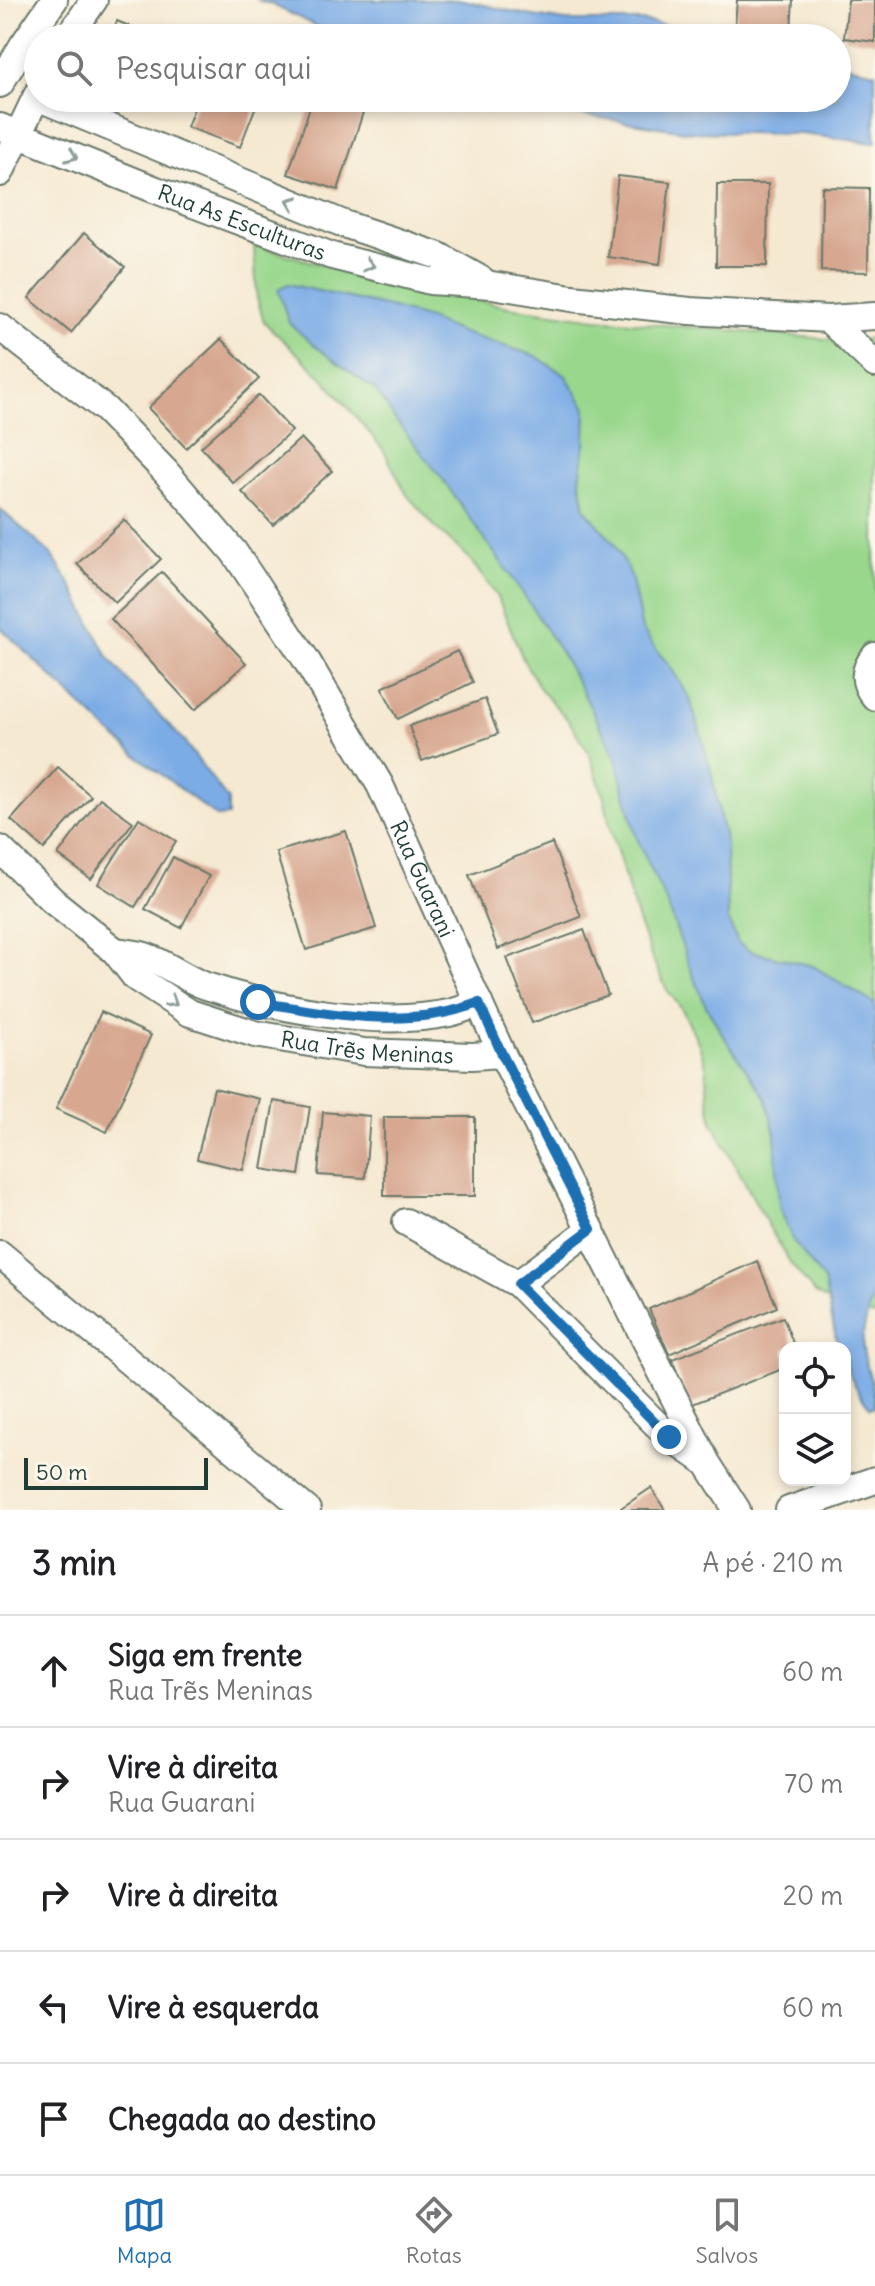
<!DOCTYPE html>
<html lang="pt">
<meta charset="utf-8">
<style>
:root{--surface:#fff;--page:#f6f6f6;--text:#202124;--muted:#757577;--line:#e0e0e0;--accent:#1f6fb2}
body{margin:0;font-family:Delius,sans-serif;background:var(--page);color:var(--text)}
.controls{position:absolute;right:24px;bottom:24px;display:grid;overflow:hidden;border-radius:16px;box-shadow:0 4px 12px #0003}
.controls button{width:72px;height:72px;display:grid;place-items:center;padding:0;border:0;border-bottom:2px solid var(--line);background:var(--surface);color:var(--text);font:40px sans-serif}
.scale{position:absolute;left:24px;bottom:20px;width:184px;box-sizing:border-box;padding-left:8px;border:4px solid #1f3d34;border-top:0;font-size:22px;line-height:28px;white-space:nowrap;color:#1f3d34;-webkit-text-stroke:6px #fbf7ec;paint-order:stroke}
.stop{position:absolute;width:24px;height:24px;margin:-18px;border:6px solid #1f6fb2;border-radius:50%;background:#fff}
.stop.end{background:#1f6fb2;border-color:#fff;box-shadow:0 2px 8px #0008}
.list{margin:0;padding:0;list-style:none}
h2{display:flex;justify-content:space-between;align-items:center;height:104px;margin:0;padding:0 32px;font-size:34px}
h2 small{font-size:26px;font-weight:400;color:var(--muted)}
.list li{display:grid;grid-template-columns:52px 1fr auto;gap:24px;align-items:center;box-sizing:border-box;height:112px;padding:0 32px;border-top:2px solid var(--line)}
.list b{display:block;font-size:30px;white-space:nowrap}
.list p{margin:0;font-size:26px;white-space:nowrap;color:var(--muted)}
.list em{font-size:26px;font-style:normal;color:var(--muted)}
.icon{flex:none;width:44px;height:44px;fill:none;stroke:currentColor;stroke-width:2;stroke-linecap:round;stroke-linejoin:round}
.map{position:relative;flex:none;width:875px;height:1510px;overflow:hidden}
.search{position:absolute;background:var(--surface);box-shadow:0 4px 12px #0003;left:24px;right:24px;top:24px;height:88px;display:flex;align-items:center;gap:20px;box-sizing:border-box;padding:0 28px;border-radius:44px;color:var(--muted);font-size:30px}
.sheet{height:664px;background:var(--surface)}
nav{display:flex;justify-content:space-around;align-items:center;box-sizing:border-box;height:112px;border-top:2px solid var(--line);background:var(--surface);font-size:22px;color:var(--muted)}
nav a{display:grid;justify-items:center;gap:4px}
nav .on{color:var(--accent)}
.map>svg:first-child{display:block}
</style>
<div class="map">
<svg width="875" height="1510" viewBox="0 0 875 1510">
<rect width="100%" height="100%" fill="#fbf7ec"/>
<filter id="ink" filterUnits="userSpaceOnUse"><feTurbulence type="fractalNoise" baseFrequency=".0125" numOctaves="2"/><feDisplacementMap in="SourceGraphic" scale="16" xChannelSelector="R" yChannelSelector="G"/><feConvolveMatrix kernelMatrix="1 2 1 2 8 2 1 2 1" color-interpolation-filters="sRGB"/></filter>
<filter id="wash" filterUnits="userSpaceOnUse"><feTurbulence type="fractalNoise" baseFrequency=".006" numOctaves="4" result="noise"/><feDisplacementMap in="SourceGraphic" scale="32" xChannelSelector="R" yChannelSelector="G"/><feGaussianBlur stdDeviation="1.8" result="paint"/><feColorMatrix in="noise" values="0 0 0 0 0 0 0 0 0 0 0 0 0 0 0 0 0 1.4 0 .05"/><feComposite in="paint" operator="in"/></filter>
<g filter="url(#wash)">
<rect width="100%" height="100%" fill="#f5e9d2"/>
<path fill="#99d78c" stroke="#5c8a60" stroke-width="2" d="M254 245 312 262 508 307 597 319 850 341 875 338V1316L843 1309 815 1293 791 1264 769 1227 713 1124 708 1097 706 1066 698 1042 682 1009 667 990 651 956 638 921 612 834 604 797 589 753 569 721 541 690 524 661 497 596 468 557 438 530 407 495 383 449 324 379 264 322 257 298Z"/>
<g fill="#7bace6" stroke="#4d748d" stroke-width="2">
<path d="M257 0H463L527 15 565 21H642L696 31 713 38H341L271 4Z"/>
<path d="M837 63 875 72V143L801 134 691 132 505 103 489 98H837Z"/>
<path d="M288 284 393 308 429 319 463 333 536 356 566 376 586 408 585 444 580 480 585 509 614 543 631 575 642 629 657 651 670 666 690 699 701 735 711 771 726 845 728 919 738 943 750 951 813 966 875 1004V1295L872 1297C868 1314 861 1331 863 1349 866 1369 875 1385 875 1406L870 1408C856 1390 845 1371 845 1348H838L824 1281 792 1239 779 1206 775 1134 766 1098 724 1037 706 1006 692 974 668 906 636 836 615 755 582 691 564 658 526 598 441 477 396 421 376 391 316 347 289 323 278 289Z"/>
<path d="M0 509 50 553 72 586 107 655 131 685 183 740 228 800V816L217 817 136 755 106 729 0 627Z"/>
</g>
<g id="blocks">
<g fill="#d7a790">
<path d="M737 0H793L791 30 735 26Z"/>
<path d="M848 0H875V42L844 38Z"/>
<path d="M117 21 157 38H110Z"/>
<path d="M198 98H259L240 147 187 127Z"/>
<path d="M313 98H361L367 100 338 190 288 174Z"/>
<path d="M618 176 670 182 660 264 608 257Z"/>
<path d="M717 184H768L767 266H716Z"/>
<path d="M822 187 869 188 868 272 821 271Z"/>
<path d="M84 233 125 267 71 333 29 298Z"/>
<path d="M221 339 259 379 186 448 148 408Z"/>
<path d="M259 395 292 431 233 483 201 447Z"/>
<path d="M301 438 332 471 273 525 242 492Z"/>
<path d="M124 520 161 559 115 603 77 564Z"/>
<path d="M162 572 246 663 195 710 111 619Z"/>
<path d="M457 651 473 682 398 719 382 688Z"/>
<path d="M485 699 498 734 422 761 409 726Z"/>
<path d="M58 767 91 796 44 849 11 820Z"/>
<path d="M100 798 133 822 91 879 58 855Z"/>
<path d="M139 818 176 841 135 907 98 884Z"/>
<path d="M346 831 376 928 306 950 276 852Z"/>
<path d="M552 843 581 917 498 949 469 875Z"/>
<path d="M173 857 209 876 181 928 145 909Z"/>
<path d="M584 930 608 995 532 1023 507 958Z"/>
<path d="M101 1012 151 1035 107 1132 56 1109Z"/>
<path d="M214 1088 260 1099 243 1170 197 1159Z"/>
<path d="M274 1101 310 1107 299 1175 262 1169Z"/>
<path d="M323 1112 370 1116 365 1178 318 1175Z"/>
<rect x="384" y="1117" width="91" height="79"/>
<path d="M757 1261 777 1307 669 1354 649 1309Z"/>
<path d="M783 1317 795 1348H785V1368L690 1405 672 1359Z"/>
<path d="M651 1488 665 1510H618Z"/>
</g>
</g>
</g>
<g filter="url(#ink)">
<use href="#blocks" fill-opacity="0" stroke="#6a796b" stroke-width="2"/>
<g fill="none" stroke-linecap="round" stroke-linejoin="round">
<g stroke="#6a796b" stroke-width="30">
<g id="minor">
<path d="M68 38 94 0"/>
<path d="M0 84 23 45 54 0"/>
<path d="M39 98 344 224 439 256 482 280"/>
<path id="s1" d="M0 127 156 190 332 256 430 281 492 285 572 298 690 311 828 319 875 316"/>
<path d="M0 173 38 93"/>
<path d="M828 319 875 364"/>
<path id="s2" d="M0 327 105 409 165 471 234 552 305 658 380 785 502 1054 707 1463 737 1510"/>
<path d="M875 656C863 669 862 683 875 697"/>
<path id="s3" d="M0 849 53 901 115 951 136 978 190 1013 255 1034 364 1052 472 1056 502 1054"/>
<path d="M115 951C124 952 136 953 145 956 166 963 185 979 206 986 275 1009 377 1028 449 1013 459 1011 469 1007 479 1003"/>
<path d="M406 1222 518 1284 669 1437 704 1461"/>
<path d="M0 1254 307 1510"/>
<path d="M518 1284 591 1229"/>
<path d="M789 1510 875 1480"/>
</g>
</g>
<use href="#minor" stroke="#fff" stroke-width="26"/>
</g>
<defs><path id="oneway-chevron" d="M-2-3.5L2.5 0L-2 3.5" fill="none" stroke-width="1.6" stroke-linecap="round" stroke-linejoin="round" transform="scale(2)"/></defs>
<g stroke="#8f9e9a">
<use href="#oneway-chevron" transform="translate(72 156) rotate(22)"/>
<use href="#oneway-chevron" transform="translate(292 202) rotate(-158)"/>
<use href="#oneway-chevron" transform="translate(369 265) rotate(14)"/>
<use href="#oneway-chevron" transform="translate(172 1002) rotate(33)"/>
</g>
</g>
<g fill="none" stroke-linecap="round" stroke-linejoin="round" filter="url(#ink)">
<path stroke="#1f6fb2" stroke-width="10" d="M258 1002C332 1014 406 1030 479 1003L502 1054 591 1229 518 1284 669 1437"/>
</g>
<g text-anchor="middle" stroke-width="8" stroke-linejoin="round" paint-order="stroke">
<g font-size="22" fill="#1f3d34" stroke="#fbf7ec">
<text dy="8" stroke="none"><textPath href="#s1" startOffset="260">Rua As Esculturas</textPath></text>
<text dy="8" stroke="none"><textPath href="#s2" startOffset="704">Rua Guarani</textPath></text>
<text dy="8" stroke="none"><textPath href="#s3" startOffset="434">Rua Trẽs Meninas</textPath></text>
</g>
</g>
</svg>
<div class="controls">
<button><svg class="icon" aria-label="locate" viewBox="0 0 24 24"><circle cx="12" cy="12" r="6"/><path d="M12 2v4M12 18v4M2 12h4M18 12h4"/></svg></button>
<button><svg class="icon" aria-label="layers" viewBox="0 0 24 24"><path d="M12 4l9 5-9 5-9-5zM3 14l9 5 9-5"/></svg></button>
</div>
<div class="scale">50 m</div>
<div class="stop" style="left:258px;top:1002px"></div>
<div class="stop end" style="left:669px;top:1437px"></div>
<div class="search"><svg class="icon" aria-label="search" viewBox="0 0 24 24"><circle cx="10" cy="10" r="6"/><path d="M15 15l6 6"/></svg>Pesquisar aqui</div>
</div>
<section class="sheet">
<h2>3 min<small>A pé · 210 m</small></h2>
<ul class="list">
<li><svg class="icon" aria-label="ahead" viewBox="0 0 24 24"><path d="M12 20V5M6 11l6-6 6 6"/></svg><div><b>Siga em frente</b><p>Rua Trẽs Meninas</p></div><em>60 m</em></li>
<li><svg class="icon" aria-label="right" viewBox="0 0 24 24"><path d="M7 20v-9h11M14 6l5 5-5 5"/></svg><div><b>Vire à direita</b><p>Rua Guarani</p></div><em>70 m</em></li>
<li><svg class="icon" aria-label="right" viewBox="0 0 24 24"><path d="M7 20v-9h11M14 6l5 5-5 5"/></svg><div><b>Vire à direita</b></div><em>20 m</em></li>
<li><svg class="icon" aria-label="left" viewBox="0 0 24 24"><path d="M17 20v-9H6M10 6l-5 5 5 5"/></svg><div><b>Vire à esquerda</b></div><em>60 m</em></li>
<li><svg class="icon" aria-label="arrive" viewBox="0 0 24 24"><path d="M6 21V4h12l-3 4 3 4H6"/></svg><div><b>Chegada ao destino</b></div></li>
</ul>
</section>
<nav>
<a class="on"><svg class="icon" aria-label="map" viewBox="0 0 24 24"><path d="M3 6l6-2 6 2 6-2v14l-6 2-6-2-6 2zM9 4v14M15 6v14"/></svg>Mapa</a>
<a><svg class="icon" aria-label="directions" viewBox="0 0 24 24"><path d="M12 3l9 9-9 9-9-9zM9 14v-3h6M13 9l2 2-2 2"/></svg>Rotas</a>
<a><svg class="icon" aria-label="saved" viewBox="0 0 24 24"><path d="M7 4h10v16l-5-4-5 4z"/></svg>Salvos</a>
</nav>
